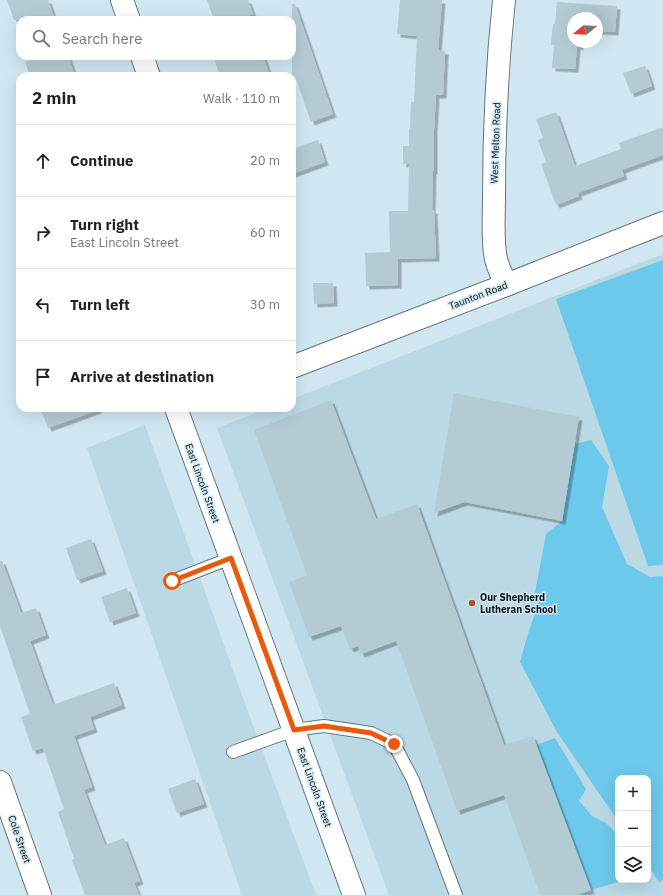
<!DOCTYPE html>
<meta charset="utf-8">
<style>
:root{--surface:#fff;--page:#f6f6f6;--text:#202124;--muted:#757577;--line:#e0e0e0}
body{margin:0;font-family:"IBM Plex Sans",sans-serif;background:var(--page);color:var(--text)}
.controls{position:absolute;right:12px;bottom:12px;display:grid;overflow:hidden;border-radius:8px;box-shadow:0 4px 16px #0002}
.controls button{width:36px;height:36px;display:grid;place-items:center;padding:0;border:0;border-bottom:1px solid var(--line);background:var(--surface);color:var(--text);font:20px sans-serif}
.compass{position:absolute;left:567px;top:12px;width:36px;height:36px;border-radius:50%;background:var(--surface);box-shadow:0 4px 16px #0002;rotate:252deg}
.stop{position:absolute;width:12px;height:12px;margin:-9px;border:3px solid #ea580c;border-radius:50%;background:#fff}
.stop.end{background:#ea580c;border-color:#fff;box-shadow:0 1px 4px #0008}
.list{margin:0;padding:0;list-style:none}
h2{display:flex;justify-content:space-between;align-items:center;height:52px;margin:0;padding:0 16px;font-size:17px}
h2 small{font-size:13px;font-weight:400;color:var(--muted)}
.list li{display:grid;grid-template-columns:26px 1fr auto;gap:12px;align-items:center;box-sizing:border-box;height:72px;padding:0 16px;border-top:1px solid var(--line)}
.list b{display:block;font-size:15px;white-space:nowrap}
.list p{margin:0;font-size:13px;white-space:nowrap;color:var(--muted)}
.list em{font-size:13px;font-style:normal;color:var(--muted)}
.icon{flex:none;width:22px;height:22px;fill:none;stroke:currentColor;stroke-width:2;stroke-linecap:round;stroke-linejoin:round}
.map{position:relative;flex:none;width:663px;height:895px;overflow:hidden}
.search{position:absolute;background:var(--surface);box-shadow:0 4px 16px #0002;left:16px;top:16px;width:280px;height:44px;display:flex;align-items:center;gap:10px;box-sizing:border-box;padding:0 14px;border-radius:12px;color:var(--muted);font-size:15px}
.panel{position:absolute;background:var(--surface);box-shadow:0 4px 16px #0002;left:16px;top:72px;width:280px;height:340px;border-radius:12px}
.map>svg:first-child{display:block}
</style>
<div class="map">
<svg width="663" height="895" viewBox="0 0 663 895">
<defs>
<filter id="shadow"><feDropShadow dx="3.5" dy="3.5" stdDeviation="0" flood-color="#0004"/></filter>
</defs>
<rect width="100%" height="100%" fill="#d0e7f1"/>
<g fill="#bbd9e5" fill-rule="evenodd">
<path d="M663 254V895H389L217 428 268 408H292V399ZM618 778H648V880H618Z"/>
<path d="M145 425 250 717 316 895H242L87 448Z"/>
</g>
<g fill="#6cc9eb">
<path d="M663 260V565L648 566 556 299Z"/>
<path d="M591 440 609 466 602 507 627 564 650 577 663 576V880L659 882 648 865V778H618V821L557 732 520 662 527 637 539 601 533 603 546 534 562 521 575 444Z"/>
<path d="M555 738 586 789 579 801 592 816 606 823 618 835V880H625L591 890 536 745Z"/>
</g>
<g fill="#b4cbd4" filter="url(#shadow)">
<path d="M7 0H48L55 20H14Z"/>
<path d="M207 0H248L253 14 237 20H214Z"/>
<path d="M400 0H442L438 50 445 51 443 95H436L434 129V171H433L432 210H434L436 258 398 259V285L366 286 365 253 390 252 389 211H408L409 164H403V146H409V129H410L411 102H414L417 36 397 34Z"/>
<path d="M557 2 617 6 615 32 598 31 597 33V18H573V42H580V47L577 46 575 69 552 68 554 45H551L553 24H555Z"/>
<path d="M292 4H295L333 114 311 122 295 76H292Z"/>
<path d="M43 56H68L75 76H30L25 62Z"/>
<path d="M213 56H263L270 76H220Z"/>
<path d="M645 66 652 86 631 94 623 73Z"/>
<path d="M556 112 575 166 621 149 619 143 663 127V155L622 170 624 176 578 193 579 196 556 205 541 164 546 162 538 140 543 138 536 119Z"/>
<path d="M318 140 325 162 292 174V149Z"/>
<path d="M313 283H333L334 303 314 304Z"/>
<path d="M454 393 579 417 562 521 464 502 434 513Z"/>
<path d="M331 400 376 519 417 504 504 745 533 736 591 890 577 895H540L504 795 457 811 396 641 361 654 358 646 350 649 341 626 309 637 289 582 307 575 254 430Z"/>
<path d="M40 408H98V410L48 428Z"/>
<path d="M91 539 103 571 77 580 66 548Z"/>
<path d="M0 561H2L21 613 36 608 46 635 30 641 53 705 114 683 122 705 90 717 94 729 74 736 92 787 84 790 105 845 124 838 140 881 134 883 139 895H85L72 860 74 859 58 812 64 809 43 748 33 751 21 717 30 714 0 626Z"/>
<path d="M127 588 136 613 110 622 101 597Z"/>
<path d="M195 779 204 804 177 813 168 789Z"/>
</g>
<g fill="none" stroke-linecap="round" stroke-linejoin="round">
<g stroke="#62767f" stroke-width="14">
<g id="lane">
<path d="M172 581 231 558"/>
<path d="M233 752 294 730 324 726 371 733 394 744 413 780 456 895"/>
</g>
</g>
<g stroke="#62767f" stroke-width="24">
<g id="street">
<path d="M504 0C497 66 494 132 494 198 494 216 492 242 496 259 498 268 503 277 506 285"/>
<path d="M292 367 506 285 663 223"/>
<path d="M0 782 40 895"/>
</g>
</g>
<g stroke="#62767f" stroke-width="24">
<g id="secondary">
<path d="M122 0 129 20"/>
<path d="M142 56 149 76"/>
<path d="M176 408 354 895"/>
</g>
</g>
<use href="#lane" stroke="#fff" stroke-width="12"/>
<use href="#street" stroke="#fff" stroke-width="22"/>
<use href="#secondary" stroke="#fff" stroke-width="22"/>
</g>
<g fill="none" stroke-linecap="round" stroke-linejoin="round">
<path stroke="#ea580c" stroke-width="5" d="M172 581 231 558 294 730 324 726 371 733 394 744"/>
</g>
<circle fill="#b34f1a" stroke="#d0e7f1" stroke-width="1.5" cx="472" cy="603" r="4"/>
<g text-anchor="middle" stroke-width="3" stroke-linejoin="round" paint-order="stroke">
<g font-size="10" fill="#091114" stroke="#d0e7f1">
<text transform="translate(495 143) rotate(-88)" y="4">West Melton Road</text>
<text transform="translate(478 295) rotate(-21)" y="4">Taunton Road</text>
<text transform="translate(203 483) rotate(70)" y="4">East Lincoln Street</text>
<text transform="translate(315 787) rotate(70)" y="4">East Lincoln Street</text>
<text transform="translate(20 839) rotate(71)" y="4">Cole Street</text>
</g>
<g font-size="10" font-weight="bold" fill="#091114" stroke="#d0e7f1" text-anchor="start">
<text x="480" y="601">Our Shepherd<tspan x="480" dy="12">Lutheran School</tspan></text>
</g>
</g>
</svg>
<div class="controls">
<button>+</button>
<button>−</button>
<button><svg class="icon" aria-label="layers" viewBox="0 0 24 24"><path d="M12 4l9 5-9 5-9-5zM3 14l9 5 9-5"/></svg></button>
</div>
<svg class="compass" viewBox="-18 -18 36 36"><path d="M0-13l5 13h-10z" fill="#e53935"/><path d="M0 13l5-13h-10z" fill="#757577"/></svg>
<div class="stop" style="left:172px;top:581px"></div>
<div class="stop end" style="left:394px;top:744px"></div>
<div class="search"><svg class="icon" aria-label="search" viewBox="0 0 24 24"><circle cx="10" cy="10" r="6"/><path d="M15 15l6 6"/></svg>Search here</div>
<section class="panel">
<h2>2 min<small>Walk · 110 m</small></h2>
<ul class="list">
<li><svg class="icon" aria-label="ahead" viewBox="0 0 24 24"><path d="M12 20V5M6 11l6-6 6 6"/></svg><div><b>Continue</b></div><em>20 m</em></li>
<li><svg class="icon" aria-label="right" viewBox="0 0 24 24"><path d="M7 20v-9h11M14 6l5 5-5 5"/></svg><div><b>Turn right</b><p>East Lincoln Street</p></div><em>60 m</em></li>
<li><svg class="icon" aria-label="left" viewBox="0 0 24 24"><path d="M17 20v-9H6M10 6l-5 5 5 5"/></svg><div><b>Turn left</b></div><em>30 m</em></li>
<li><svg class="icon" aria-label="arrive" viewBox="0 0 24 24"><path d="M6 21V4h12l-3 4 3 4H6"/></svg><div><b>Arrive at destination</b></div></li>
</ul>
</section>
</div>
